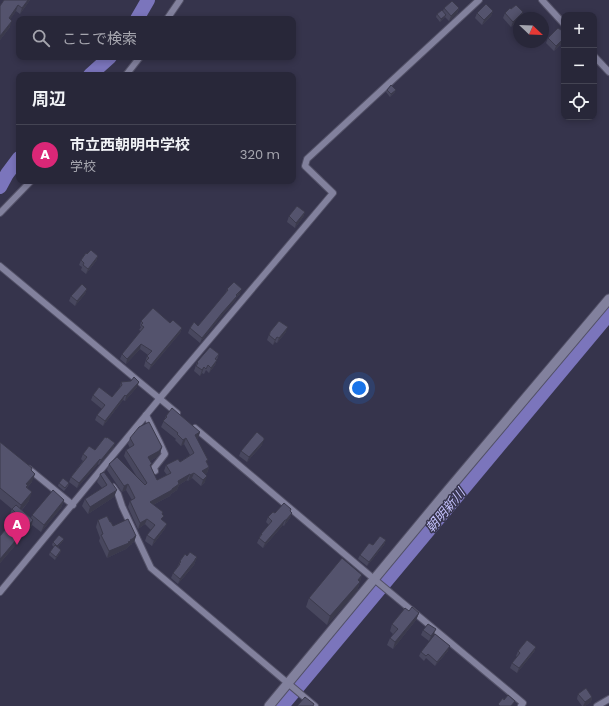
<!DOCTYPE html>
<html lang="ja">
<meta charset="utf-8">
<style>
:root{--surface:#282739;--page:#302f41;--text:#f1f3f6;--muted:#a5a5ae;--line:#444453;--accent:#db2777}
body{margin:0;font-family:Poppins,"Noto Sans JP",sans-serif;background:var(--page);color:var(--text)}
.controls{position:absolute;right:12px;top:12px;display:grid;overflow:hidden;border-radius:8px;box-shadow:0 2px 6px #0003}
.controls button{width:36px;height:36px;display:grid;place-items:center;padding:0;border:0;border-bottom:1px solid var(--line);background:var(--surface);color:var(--text);font:20px sans-serif}
.compass{position:absolute;left:513px;top:12px;width:36px;height:36px;border-radius:50%;background:var(--surface);box-shadow:0 2px 6px #0003;rotate:113deg}
.you{position:absolute;left:359px;top:388px;width:14px;height:14px;margin:-10px;border:3px solid #fff;border-radius:50%;background:#1a73e8;box-shadow:0 0 0 6px #1a73e833}
.badge{display:grid;place-items:center;width:26px;height:26px;border-radius:50%;background:var(--accent);color:#fff;font-size:13px;font-weight:700}
.pin{position:absolute;translate:-50% -33px;filter:drop-shadow(0 1px 2px #0008)}
.pin::after{content:'';position:absolute;top:21px;width:14px;height:12px;background:inherit;clip-path:polygon(0 0,100% 0,50% 100%)}
.list{margin:0;padding:0;list-style:none}
h2{display:flex;justify-content:space-between;align-items:center;height:52px;margin:0;padding:0 16px;font-size:17px}
h2 small{font-size:13px;font-weight:400;color:var(--muted)}
.list li{display:grid;grid-template-columns:26px 1fr auto;gap:12px;align-items:center;box-sizing:border-box;height:60px;padding:0 16px;border-top:1px solid var(--line)}
.list b{display:block;font-size:15px;white-space:nowrap}
.list p{margin:0;font-size:13px;white-space:nowrap;color:var(--muted)}
.list em{font-size:13px;font-style:normal;color:var(--muted)}
.icon{flex:none;width:22px;height:22px;fill:none;stroke:currentColor;stroke-width:2;stroke-linecap:round;stroke-linejoin:round}
.map{position:relative;flex:none;width:609px;height:706px;overflow:hidden}
.search{position:absolute;background:var(--surface);box-shadow:0 2px 6px #0003;left:16px;top:16px;width:280px;height:44px;display:flex;align-items:center;gap:10px;box-sizing:border-box;padding:0 14px;border-radius:8px;color:var(--muted);font-size:15px}
.panel{position:absolute;background:var(--surface);box-shadow:0 2px 6px #0003;left:16px;top:72px;width:280px;height:112px;border-radius:8px}
.map>svg:first-child{display:block}
</style>
<div class="map">
<svg width="609" height="706" viewBox="0 0 609 706">
<rect width="100%" height="100%" fill="#36344c"/>
<g fill="none" stroke-linecap="round" stroke-linejoin="round">
<g stroke="#7b75bc" stroke-width="14">
<path d="M137 19 148 0"/>
<path d="M90 75 110 57"/>
<path d="M0 187 7 174 19 158"/>
<path d="M282 706 609 314"/>
</g>
<g stroke="#525066" stroke-width="8">
<g id="street">
<path d="M542 0 564 24"/>
<path d="M167 19 180 0"/>
<path d="M594 56 609 72"/>
<path d="M126 75 140 57"/>
<path d="M0 213 31 181"/>
<path d="M0 266 177 413"/>
<path d="M146 415 159 441 165 454 154 468 155 471"/>
<path d="M195 428 380 584 523 703 521 706"/>
<path d="M29 469 73 505"/>
<path d="M113 487 118 494 122 506 151 568 315 706"/>
<path d="M0 592 160 398 333 193 305 166 307 159 479 0"/>
<path d="M597 706 609 699"/>
</g>
</g>
<g stroke="#525066" stroke-width="11">
<path id="secondary" d="M269 706 448 490 609 299"/>
</g>
<use href="#street" stroke="#82819d" stroke-width="6"/>
<use href="#secondary" stroke="#82819d" stroke-width="9"/>
</g>
<g fill="#48475e">
<path d="M4 0H30L20 14 16 11 10 19V27L0 40V6Z"/>
<path d="M444 8H459L457 14 449 21 445 17 440 22 436 17 437 14 443 11Z"/>
<path d="M511 9 523 12 521 18H519V19L511 27 503 18 505 13Z"/>
<path d="M493 11 491 16 482 25 475 18 477 13Z"/>
<path d="M564 27V41L554 51 546 43 548 38 561 30Z"/>
<path d="M387 90 395 92 390 97 386 92Z"/>
<path d="M305 212 303 217 295 228 287 222 289 216Z"/>
<path d="M87 254 98 256 96 261 86 274 81 270 82 267 79 265 81 260Z"/>
<path d="M87 289 85 294 75 306 69 301 71 296Z"/>
<path d="M227 289 240 294 236 298 235 301 220 318 200 343 188 333 190 328 198 326 226 293Z"/>
<path d="M141 321 170 323 182 328 180 333 149 370 144 366 147 356 148 355 140 349 126 364 120 359 122 354 141 331 139 330 141 327 140 326Z"/>
<path d="M270 332H286L277 343 275 342 273 345 267 340Z"/>
<path d="M219 354 215 365 209 373 206 370 204 374 202 373 200 376 194 371 197 362Z"/>
<path d="M121 382 137 387 125 401 123 400 103 426 95 420 97 415 102 409 91 400 93 395 112 397 120 387Z"/>
<path d="M166 416 200 432 198 438 197 439 207 463 209 467 207 473 205 474V482L201 486 192 478 188 481 187 480 179 485 177 490 171 494 170 496 153 505 162 514V520L167 524 164 530 152 546 145 541 147 535 151 530 145 524 138 529 128 507 130 501 132 500 126 490 122 492 107 470 109 464 137 477 124 456 126 450 130 448 128 444 130 438 162 447 160 453 157 457 150 461 151 467 157 480 167 475 164 471 166 465 180 462 190 455 184 444 181 446 175 440 176 439 161 427Z"/>
<path d="M0 442 31 470 32 482 27 488 29 501 22 510 31 518 32 515 64 500 61 508 41 532 32 525 31 527 0 563V536L13 520 9 517 12 509 0 499Z"/>
<path d="M115 443 113 448 99 465 98 464 77 488 69 482 71 477 83 461 81 459 83 454Z"/>
<path d="M262 445 247 462 239 456 241 451Z"/>
<path d="M100 474 114 497 88 514 82 506 85 499 102 488 97 482Z"/>
<path d="M59 483H69L68 486 64 491 58 486Z"/>
<path d="M291 509 290 511 292 513 290 518 284 526 283 525 263 548 257 543 261 534 269 525 266 522 268 517 275 513Z"/>
<path d="M98 520 110 522 113 526 136 536 134 542 132 543V544L129 546 126 549 107 558 99 541 100 538 96 527Z"/>
<path d="M64 539 63 541 58 547 61 550 60 553 55 560 49 555 50 552 54 547 52 545 53 542Z"/>
<path d="M386 540 384 545 367 566 358 559 360 555 373 545Z"/>
<path d="M187 556 197 557 194 565 178 584 171 578 173 573 178 566 180 561Z"/>
<path d="M362 575 357 591 327 625 306 607 309 598Z"/>
<path d="M409 611 419 613 416 620 393 649 387 645 390 638 393 634 390 631 392 624Z"/>
<path d="M423 630 434 634 429 641 421 635Z"/>
<path d="M536 647 534 652 517 673 510 668 512 663 517 657 516 656 518 651Z"/>
<path d="M448 651 435 666 426 658 424 661 419 656 421 652Z"/>
<path d="M578 694 592 697 591 702 585 706H582L577 699Z"/>
</g>
<g fill="#3b3a4c">
<path d="M28 0H30L20 14 22 8Z"/>
<path d="M18 5 16 11 7 24 9 18Z"/>
<path d="M459 8 457 14 449 21 451 16Z"/>
<path d="M493 11 491 16 482 25 484 20Z"/>
<path d="M523 12 521 18H519V19L511 27 513 22Z"/>
<path d="M446 15 445 17 440 22 441 19Z"/>
<path d="M12 21 10 27 0 40V36Z"/>
<path d="M564 38V41L554 51 556 46Z"/>
<path d="M396 90 395 92 390 97 391 94Z"/>
<path d="M305 212 303 217 295 228 296 223Z"/>
<path d="M98 256 96 261 86 274 88 269Z"/>
<path d="M87 289 85 294 75 306 77 301Z"/>
<path d="M242 289 240 294 236 298 235 301 220 318 200 343 202 338Z"/>
<path d="M288 327 286 332 277 343 279 338Z"/>
<path d="M182 328 180 333 149 370 151 365Z"/>
<path d="M277 337 275 342 273 345 275 340Z"/>
<path d="M141 344 140 349 126 364 127 359Z"/>
<path d="M217 360 215 365 209 373 211 368Z"/>
<path d="M204 367 202 373 200 376 202 370Z"/>
<path d="M139 382 137 387 125 401 126 396Z"/>
<path d="M125 395 123 400 103 426 105 421Z"/>
<path d="M200 432 198 438 193 441 195 435Z"/>
<path d="M186 438 184 444 181 446 183 440Z"/>
<path d="M264 440 262 445 247 462 249 457Z"/>
<path d="M115 443 113 448 99 465 101 460Z"/>
<path d="M162 447 160 453 157 457 146 463 148 457Z"/>
<path d="M100 459 98 464 77 488 79 483Z"/>
<path d="M209 467 207 473 200 477 202 471Z"/>
<path d="M194 473 192 478 188 481 190 475Z"/>
<path d="M35 474 32 482 24 491 26 484Z"/>
<path d="M190 474 187 480 179 485 177 490 171 494 170 496 147 508 150 502 178 481Z"/>
<path d="M207 476 205 482 201 486 203 480Z"/>
<path d="M128 484 126 490 122 492 124 486Z"/>
<path d="M117 490 114 497 88 514 90 507Z"/>
<path d="M32 492 29 501 18 514 21 505Z"/>
<path d="M64 500 61 508 41 532 44 525Z"/>
<path d="M292 513 290 518 284 526 286 520Z"/>
<path d="M147 519 145 524 138 529 140 523Z"/>
<path d="M33 520 31 527 0 563V559Z"/>
<path d="M285 520 283 525 263 548 265 543Z"/>
<path d="M167 524 164 530 152 546 154 540Z"/>
<path d="M136 536 134 542 132 543V544L129 546 126 549 107 558 109 551 130 540Z"/>
<path d="M64 539 63 541 56 549 57 546Z"/>
<path d="M386 540 384 545 367 566 369 562Z"/>
<path d="M61 550 60 553 55 560 56 557Z"/>
<path d="M197 557 194 565 178 584 180 579Z"/>
<path d="M362 575 357 591 327 625 330 616Z"/>
<path d="M419 613 416 620 393 649 395 642Z"/>
<path d="M436 629 434 634 429 641 431 636Z"/>
<path d="M450 646 448 651 435 666 437 662Z"/>
<path d="M536 647 534 652 517 673 519 668Z"/>
<path d="M592 697 591 702 585 706H583L585 702Z"/>
</g>
<g fill="#54536d" stroke="#3b3a4c">
<path d="M4 0H28L22 8 18 5 9 18 12 21 0 36V6Z"/>
<path d="M452 1 459 8 451 16 444 8Z"/>
<path d="M486 4 493 11 484 20 477 13Z"/>
<path d="M516 5 523 12 513 22 505 13 510 8 511 9Z"/>
<path d="M442 10 446 15 441 19 437 14Z"/>
<path d="M564 27V38L556 46 548 38 558 28 561 30Z"/>
<path d="M391 85 396 90 391 94 387 90Z"/>
<path d="M297 206 305 212 296 223 289 216Z"/>
<path d="M91 250 98 256 88 269 83 265 84 263 81 260 86 253 87 254Z"/>
<path d="M234 282 242 289 236 295 237 296 222 313 202 338 190 328 194 322 198 326 228 290 227 289Z"/>
<path d="M82 284 87 289 77 301 71 296Z"/>
<path d="M153 308 170 323 173 320 182 328 151 365 146 361 149 358 147 356 152 351 141 344 127 359 122 354 144 327 141 325 143 323 141 321Z"/>
<path d="M279 321 288 327 279 338 277 337 275 340 269 335 270 333V332Z"/>
<path d="M210 347 219 354 215 359 217 360 211 368 208 365 206 369 204 367 202 370 196 366 198 363 197 362Z"/>
<path d="M134 377 139 382 126 396 125 395 105 421 97 415 105 405 93 395 99 387 112 397 122 385 121 382 131 381Z"/>
<path d="M172 408 200 432 195 435 208 460 206 461 209 467 202 471 207 476 203 480 194 473 190 475V474L178 481 179 484 172 489V490L150 502 163 512 162 514 164 516 161 519 167 524 154 540 147 535 155 525 147 519 140 523 130 501 135 498 128 484 124 486 109 464 117 457 145 485 147 483 126 450 134 445 130 438 139 427 149 422 162 447 159 451 148 457 152 464 150 465 157 480 171 473 166 465 178 459 180 462 194 453 186 438 183 440 177 434 178 433 163 421 167 417 166 416Z"/>
<path d="M257 432 264 438V440L249 457 241 451 256 433Z"/>
<path d="M105 437 107 438V437L115 443 101 460 100 459 79 483 71 477 87 457 83 454 89 446 95 450Z"/>
<path d="M0 442 32 468 31 470 35 474 26 484 28 485 26 487 32 492 21 505 0 488Z"/>
<path d="M104 472 117 490 90 507 85 499 107 485 100 474Z"/>
<path d="M63 478 69 483 65 488 59 483Z"/>
<path d="M53 490 64 500 44 525 32 515Z"/>
<path d="M284 503 291 509 290 511 292 513 286 520H285L265 543 259 538 262 534H261L272 521 268 517 273 512 275 513Z"/>
<path d="M16 505 33 520 0 559V536L18 515 12 509Z"/>
<path d="M107 516 110 522H111L113 526 128 519 136 536 134 537V538L130 540 131 541 128 542 129 543 109 551 101 535 103 534 98 520Z"/>
<path d="M59 535 64 539 57 546 53 542Z"/>
<path d="M380 536 386 540 369 562 360 555 369 543 373 545Z"/>
<path d="M55 545 61 550 56 557 50 552Z"/>
<path d="M190 552 197 557 195 559V560L180 579 173 573 180 564 179 563 181 562 180 561 185 554 187 556Z"/>
<path d="M342 558 362 575 358 580 360 582 330 616 309 598Z"/>
<path d="M412 607 419 613 395 642 390 638 398 629 392 624 405 608 409 611Z"/>
<path d="M428 624 436 629 431 636 423 630Z"/>
<path d="M435 634 450 646 437 662 428 654 426 656 421 652Z"/>
<path d="M527 640 536 647 519 668 512 663 520 653 518 651Z"/>
<path d="M586 688 592 697 585 702 578 694Z"/>
<path d="M508 695 515 701 511 706H500L498 704 503 698 504 700Z"/>
<path d="M305 697 314 704 313 706H297Z"/>
</g>
<g text-anchor="middle" stroke-width="3" stroke-linejoin="round" paint-order="stroke">
<g font-size="13" font-style="italic" fill="#c5c2fd" stroke="#36344c">
<text transform="translate(445 510) rotate(-50)" y="5">朝明新川</text>
</g>
</g>
</svg>
<div class="controls">
<button>+</button>
<button>−</button>
<button><svg class="icon" aria-label="locate" viewBox="0 0 24 24"><circle cx="12" cy="12" r="6"/><path d="M12 2v4M12 18v4M2 12h4M18 12h4"/></svg></button>
</div>
<svg class="compass" viewBox="-18 -18 36 36"><path d="M0-13l5 13h-10z" fill="#e53935"/><path d="M0 13l5-13h-10z" fill="#a5a5ae"/></svg>
<div class="you"></div>
<div class="pin badge" style="left:17px;top:545px">A</div>
<div class="search"><svg class="icon" aria-label="search" viewBox="0 0 24 24"><circle cx="10" cy="10" r="6"/><path d="M15 15l6 6"/></svg>ここで検索</div>
<section class="panel">
<h2>周辺<small></small></h2>
<ul class="list">
<li><span class="badge">A</span><div><b>市立西朝明中学校</b><p>学校</p></div><em>320 m</em></li>
</ul>
</section>
</div>
